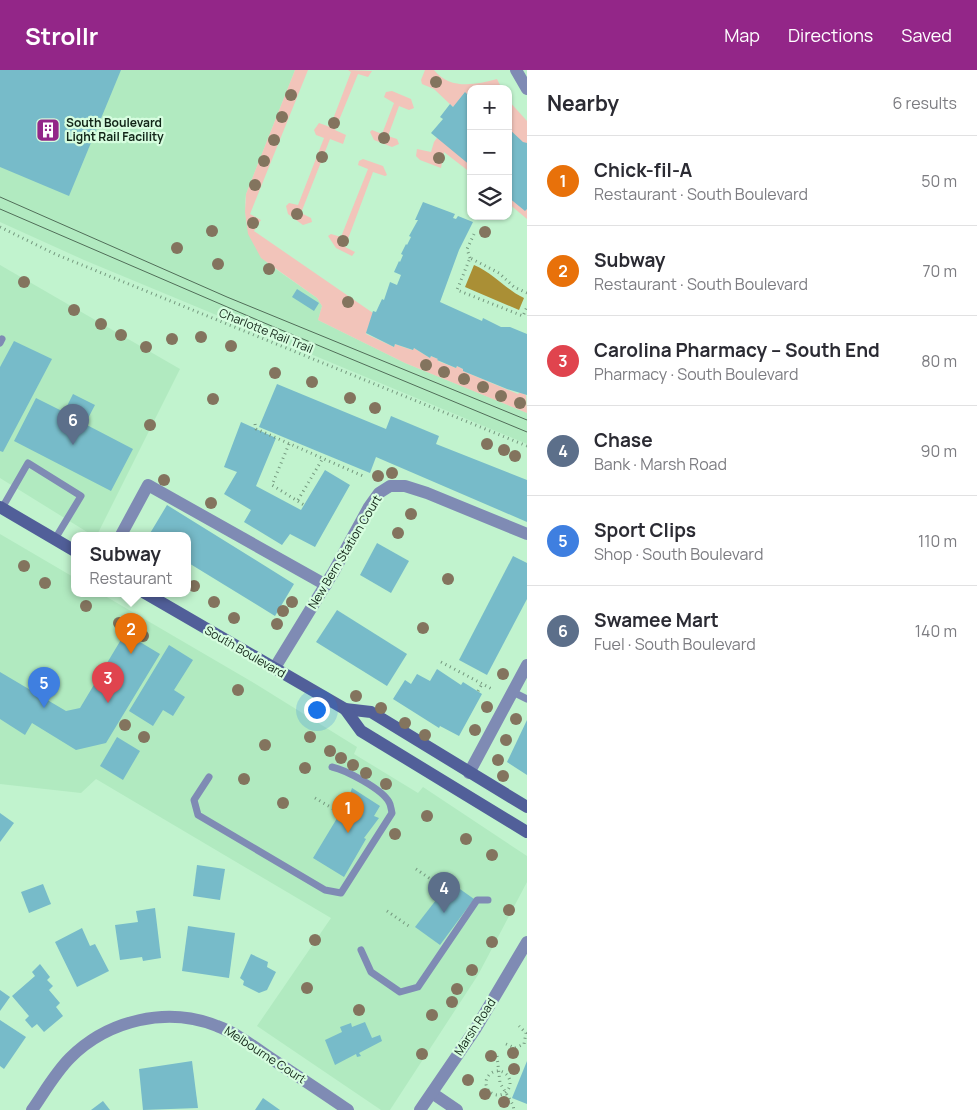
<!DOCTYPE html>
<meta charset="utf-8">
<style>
:root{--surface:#fff;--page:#f7f7f7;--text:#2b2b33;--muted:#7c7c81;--line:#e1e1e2;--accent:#932688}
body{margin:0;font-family:Manrope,sans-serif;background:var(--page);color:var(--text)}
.controls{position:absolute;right:15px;top:15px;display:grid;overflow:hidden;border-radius:10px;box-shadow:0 1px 4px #0004}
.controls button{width:45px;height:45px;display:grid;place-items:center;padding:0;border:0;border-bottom:1px solid var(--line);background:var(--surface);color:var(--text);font:25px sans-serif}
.you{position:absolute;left:316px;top:639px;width:18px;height:18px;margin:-12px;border:4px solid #fff;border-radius:50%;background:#1a73e8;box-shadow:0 0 0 8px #1a73e833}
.badge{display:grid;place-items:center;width:32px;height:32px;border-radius:50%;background:var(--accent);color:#fff;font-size:16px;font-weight:700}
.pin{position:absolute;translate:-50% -41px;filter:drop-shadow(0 1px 2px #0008)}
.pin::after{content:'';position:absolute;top:26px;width:18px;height:15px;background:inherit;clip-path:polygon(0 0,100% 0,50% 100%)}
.popup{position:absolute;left:71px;top:462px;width:120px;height:65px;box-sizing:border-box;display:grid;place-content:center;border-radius:10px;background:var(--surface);filter:drop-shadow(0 1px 4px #0005);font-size:16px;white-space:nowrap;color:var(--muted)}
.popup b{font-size:19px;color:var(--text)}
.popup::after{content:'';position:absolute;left:50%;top:100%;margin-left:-10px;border:10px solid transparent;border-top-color:var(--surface)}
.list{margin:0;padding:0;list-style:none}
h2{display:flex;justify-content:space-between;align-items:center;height:65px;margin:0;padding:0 20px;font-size:21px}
h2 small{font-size:16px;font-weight:400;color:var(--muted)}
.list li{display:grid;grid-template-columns:32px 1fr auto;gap:15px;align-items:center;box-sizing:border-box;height:90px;padding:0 20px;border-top:1px solid var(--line)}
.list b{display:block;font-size:19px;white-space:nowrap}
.list p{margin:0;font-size:16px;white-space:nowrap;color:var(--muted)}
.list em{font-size:16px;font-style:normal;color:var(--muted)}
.icon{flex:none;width:28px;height:28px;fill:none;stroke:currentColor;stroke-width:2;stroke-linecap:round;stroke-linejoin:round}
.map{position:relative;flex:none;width:527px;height:1040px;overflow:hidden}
header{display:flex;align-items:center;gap:30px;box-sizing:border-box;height:70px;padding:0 25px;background:var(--accent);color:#fff}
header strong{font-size:24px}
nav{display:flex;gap:28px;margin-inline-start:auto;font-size:18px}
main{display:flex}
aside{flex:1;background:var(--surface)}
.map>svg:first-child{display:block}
</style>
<header>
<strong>Strollr</strong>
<nav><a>Map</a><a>Directions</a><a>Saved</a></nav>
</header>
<main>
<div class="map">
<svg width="527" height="1040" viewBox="0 0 527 1040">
<rect width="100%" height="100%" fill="#c1f3ce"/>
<g fill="#b1eac0">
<path d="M0 0H295L246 124 245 132 246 152 267 193 317 228 322 236 318 250 324 253 405 293 527 343V374L84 190 0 152Z"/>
<path d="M0 195 180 299 97 465H92L0 408Z"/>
<path d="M0 464 75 508V523H100L254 613 357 677 354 684 418 723 423 717 527 786V812L478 905 390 1040H381L257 956 331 848 96 709 81 723 0 714Z"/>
</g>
<g fill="#f2c4ba">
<path d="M295 0H308L250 144 261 150 254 161 373 243 366 264 394 277 395 274 412 280 414 278 430 288 431 286 438 289V291L456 298 457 296 463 299V301L518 324 520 322 526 325 527 343 405 293 324 253 318 250 322 236 317 228 261 188 248 164 245 142 246 124Z"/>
<path d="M348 0 372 1 368 7 358 4 335 60 346 65 343 74 330 69 301 143 311 148 312 152 303 155 288 144 286 136 289 133 298 135 324 68 316 65 314 60 319 53 330 57 351 2Z"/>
<path d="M425 0H434C450 20 475 15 497 9L502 19H471V103L444 82 441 98 420 90 416 86 417 79 431 82 434 72 466 28 453 37 434 19 422 14 421 10Z"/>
<path d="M392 21 411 29 414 38 409 40 399 36 388 66 397 69 399 74 392 77 374 70 370 62 372 60 382 64 394 33 384 27 386 22Z"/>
<path d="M508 30 527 51V149L508 133Z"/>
<path d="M363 89 383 96 387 105 385 106 373 102 345 177 355 182 352 186 336 178 328 166 331 164 341 167 368 99 358 95 359 91Z"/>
</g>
<path fill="#aa8f35" d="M474 195C495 204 506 220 524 228L519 240 465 217Z"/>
<g fill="#77bbc9">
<path d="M0 0H121L69 126 0 97Z"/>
<path d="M471 20V96L431 63 443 49 440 47 450 34 453 37 465 22 467 24Z"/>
<path d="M508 58 523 72 527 73V139L525 141 508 127Z"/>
<path d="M423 132 455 144 453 148 456 149 458 146 473 152 459 180 440 232 482 251 483 248 501 257H510L527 264V325L507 319 463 301V299L457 296 456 298 437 290 438 289 431 286 430 288 414 278 413 280 395 274 394 277 366 263 373 241 376 242 382 229 384 230 390 212 397 215 401 205 394 202 399 191 400 192 403 185 401 184 406 174 407 175 411 167 409 166 418 150H415Z"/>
<path d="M297 219 319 233 314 241 292 227Z"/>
<path d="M14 271 52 289 3 382 0 381V297Z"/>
<path d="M277 314 386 359 391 346 439 366 436 374 527 410V452L376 387 370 403 259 357Z"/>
<path d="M73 324 95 335 85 354 133 379 111 421 14 371 36 328 64 342Z"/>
<path d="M241 352 276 368 256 416 301 440 325 400 350 415 315 477 290 464 282 475 244 452 251 440 224 424 237 402 224 397Z"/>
<path d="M167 435 294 514 275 546 187 492V465H149Z"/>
<path d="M377 473 409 491 391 523 360 505Z"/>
<path d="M513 486 527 493V529L487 605 459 590Z"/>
<path d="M337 540 407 584 387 616 316 572Z"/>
<path d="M125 563 160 584 106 673 76 680 32 653 25 665 0 649V602L66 641 80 638Z"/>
<path d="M169 575 193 590 174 620 185 627 173 646 163 640 153 656 129 641Z"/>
<path d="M437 599 461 615 463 612 482 624 459 666 440 656 439 658 393 629 405 610 411 614 417 604 430 611Z"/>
<path d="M527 650V705L507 692Z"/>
<path d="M117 667 140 681 123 710 100 696Z"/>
<path d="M352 718 380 736 374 746 379 748 364 768 366 769 344 807 313 788 348 730Z"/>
<path d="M0 743 14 753 0 772Z"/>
<path d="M197 795 225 799 220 830 193 826Z"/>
<path d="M450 812 474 829 440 875 415 857Z"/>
<path d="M43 814 51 834 29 843 21 822Z"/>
<path d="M155 838 161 888 143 891 142 887 120 890 115 855 138 852 136 841Z"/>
<path d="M188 856 235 863 229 908 182 901Z"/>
<path d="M82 858 90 876 95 874 109 901 77 917 55 872Z"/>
<path d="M251 884 268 892 267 897 276 902 267 920 259 923 243 915 244 911 240 908Z"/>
<path d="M40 894 50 907 47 910 53 916 49 920 60 933 56 937 63 946 44 962 37 954 32 958 25 950 29 946 12 926 35 906 32 902Z"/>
<path d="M0 920 10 927 0 941Z"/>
<path d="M0 950 26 967 4 999 0 996Z"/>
<path d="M365 952 372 968 380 965 382 971 359 983 361 986 357 987 356 984 335 995 325 970 342 962 340 957 351 953 352 957Z"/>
<path d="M192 991 198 1038 143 1040 139 999Z"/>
<path d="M527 991V1034L512 1028Z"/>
<path d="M263 1028 280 1040H255Z"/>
<path d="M103 1031 110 1040H91Z"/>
</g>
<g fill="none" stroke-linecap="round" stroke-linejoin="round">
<g stroke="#74987e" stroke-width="3" stroke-dasharray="1 4" stroke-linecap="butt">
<path d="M0 157 55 184 527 376"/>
<path d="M470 188 467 179 475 162"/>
<path d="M527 223 514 217 499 203 470 188 457 220 523 246 527 237"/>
<path d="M255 354 256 359 363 406"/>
<path d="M289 374 272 415 304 435"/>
<path d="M298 430 323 388"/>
<path d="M441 592 492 619"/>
<path d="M478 621 482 614"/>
<path d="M315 728 337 741"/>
<path d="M416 799 439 815"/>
<path d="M387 841 410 857"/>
<path d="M506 974 515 978 524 974 526 963 519 956"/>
<path d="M497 986 500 1013 513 1035 514 1040"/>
<circle cx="498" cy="1013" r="12"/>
</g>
<g stroke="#7f8bb4" stroke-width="7">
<path d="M0 273 2 269"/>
<path d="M2 438 28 393 81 426 55 469"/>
<path d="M513 622 527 629"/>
<path d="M209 707 194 730 198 745 325 820 341 823 392 743C391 739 391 735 389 732 382 719 346 700 332 697"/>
<path d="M361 880 371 902 400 922 418 917 477 830H488"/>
</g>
<g stroke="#7f8bb4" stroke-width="12">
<path d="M516 0 527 19"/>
<path d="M121 465 148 415 326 515"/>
<path d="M274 599 334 501 369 437 379 423 390 416H405L427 423 527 464"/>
<path d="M469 703 527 595"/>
<path d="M432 1023 457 1040"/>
<path d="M32 1040C44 1023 55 1003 70 988 108 950 167 936 217 956 236 963 253 976 269 987 296 1005 322 1022 348 1040"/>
</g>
<path stroke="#7f8bb4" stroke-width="12" d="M420 1040 476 958 527 872"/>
<g stroke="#515f99" stroke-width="12">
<path d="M0 437 75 481"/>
<path d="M145 523 345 639 371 642 527 737"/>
<path d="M345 639 361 661 527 762"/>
</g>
<g stroke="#506d58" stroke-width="1">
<path d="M0 127 227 227 527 350"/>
<path d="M0 139 262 252 527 362"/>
</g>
</g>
<g fill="#83745e">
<circle cx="436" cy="12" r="6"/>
<circle cx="291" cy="25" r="6"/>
<circle cx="282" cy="47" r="6"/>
<circle cx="334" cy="53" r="6"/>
<circle cx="384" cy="68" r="6"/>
<circle cx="274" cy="70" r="6"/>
<circle cx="322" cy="87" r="6"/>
<circle cx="439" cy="88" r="6"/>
<circle cx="264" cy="91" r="6"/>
<circle cx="255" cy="115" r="6"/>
<circle cx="297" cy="144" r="6"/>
<circle cx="253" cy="153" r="6"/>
<circle cx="212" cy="161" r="6"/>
<circle cx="485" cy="162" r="6"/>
<circle cx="343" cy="171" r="6"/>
<circle cx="177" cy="178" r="6"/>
<circle cx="218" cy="194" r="6"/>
<circle cx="269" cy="199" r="6"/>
<circle cx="24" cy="212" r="6"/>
<circle cx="348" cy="232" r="6"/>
<circle cx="74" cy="240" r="6"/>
<circle cx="101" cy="254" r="6"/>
<circle cx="121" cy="265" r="6"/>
<circle cx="201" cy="267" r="6"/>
<circle cx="172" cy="269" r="6"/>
<circle cx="231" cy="276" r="6"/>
<circle cx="146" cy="277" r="6"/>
<circle cx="426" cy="295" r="6"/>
<circle cx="444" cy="302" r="6"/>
<circle cx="275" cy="303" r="6"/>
<circle cx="464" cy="309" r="6"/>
<circle cx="312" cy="312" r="6"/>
<circle cx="483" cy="317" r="6"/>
<circle cx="501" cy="326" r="6"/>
<circle cx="350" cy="328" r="6"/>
<circle cx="213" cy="329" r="6"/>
<circle cx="520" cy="333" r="6"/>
<circle cx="375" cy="338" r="6"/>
<circle cx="150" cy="355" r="6"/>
<circle cx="487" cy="374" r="6"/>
<circle cx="504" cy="380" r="6"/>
<circle cx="515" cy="386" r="6"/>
<circle cx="392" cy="403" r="6"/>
<circle cx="378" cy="406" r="6"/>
<circle cx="164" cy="410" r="6"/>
<circle cx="211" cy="433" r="6"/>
<circle cx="411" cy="444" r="6"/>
<circle cx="398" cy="463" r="6"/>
<circle cx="24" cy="496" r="6"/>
<circle cx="448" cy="509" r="6"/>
<circle cx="45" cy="513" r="6"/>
<circle cx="194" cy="516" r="6"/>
<circle cx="214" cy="532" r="6"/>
<circle cx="292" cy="532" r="6"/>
<circle cx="86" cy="536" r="6"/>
<circle cx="283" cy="541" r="6"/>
<circle cx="234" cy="548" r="6"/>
<circle cx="119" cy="553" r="6"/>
<circle cx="277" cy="554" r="6"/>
<circle cx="423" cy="558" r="6"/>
<circle cx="143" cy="566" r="6"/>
<circle cx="503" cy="604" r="6"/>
<circle cx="238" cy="620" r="6"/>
<circle cx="356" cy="626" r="6"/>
<circle cx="487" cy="637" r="6"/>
<circle cx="381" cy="638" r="6"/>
<circle cx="516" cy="649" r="6"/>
<circle cx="405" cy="653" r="6"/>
<circle cx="125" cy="655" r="6"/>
<circle cx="475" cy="660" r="6"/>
<circle cx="425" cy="665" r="6"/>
<circle cx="144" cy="667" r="6"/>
<circle cx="310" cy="667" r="6"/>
<circle cx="506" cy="670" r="6"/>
<circle cx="265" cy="675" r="6"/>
<circle cx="330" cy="681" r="6"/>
<circle cx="341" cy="688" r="6"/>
<circle cx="498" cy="690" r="6"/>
<circle cx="353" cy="695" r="6"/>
<circle cx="305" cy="698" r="6"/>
<circle cx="366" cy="703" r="6"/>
<circle cx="503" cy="706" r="6"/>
<circle cx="244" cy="709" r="6"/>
<circle cx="386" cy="714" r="6"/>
<circle cx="283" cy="733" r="6"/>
<circle cx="427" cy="746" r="6"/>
<circle cx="395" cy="764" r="6"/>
<circle cx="466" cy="769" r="6"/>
<circle cx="492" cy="785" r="6"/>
<circle cx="509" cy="840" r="6"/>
<circle cx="315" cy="870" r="6"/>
<circle cx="492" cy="872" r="6"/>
<circle cx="472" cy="900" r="6"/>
<circle cx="307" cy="918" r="6"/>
<circle cx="457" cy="919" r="6"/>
<circle cx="452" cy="932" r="6"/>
<circle cx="359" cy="940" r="6"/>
<circle cx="432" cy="945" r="6"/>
<circle cx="513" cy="983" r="6"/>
<circle cx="422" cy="984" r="6"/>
<circle cx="491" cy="986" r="6"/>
<circle cx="514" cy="999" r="6"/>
<circle cx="468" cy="1010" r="6"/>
<circle cx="485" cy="1024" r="6"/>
<circle cx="504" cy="1032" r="6"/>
</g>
<defs>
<g id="building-square" transform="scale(1.25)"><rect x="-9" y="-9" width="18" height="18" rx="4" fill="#932688" stroke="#d6fddf"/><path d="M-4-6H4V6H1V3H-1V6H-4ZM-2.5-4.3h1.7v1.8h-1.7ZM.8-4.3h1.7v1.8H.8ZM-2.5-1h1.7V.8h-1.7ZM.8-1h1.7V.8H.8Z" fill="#fff"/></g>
</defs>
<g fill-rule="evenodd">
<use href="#building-square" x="48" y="60"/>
</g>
<g text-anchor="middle" stroke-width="4.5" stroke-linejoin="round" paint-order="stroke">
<g font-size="12" font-weight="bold" fill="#122518" stroke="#d6fddf" text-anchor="start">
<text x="66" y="57">South Boulevard<tspan x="66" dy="14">Light Rail Facility</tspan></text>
</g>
<g font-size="12" fill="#122518" stroke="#d6fddf">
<text transform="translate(266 261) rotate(22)" y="4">Charlotte Rail Trail</text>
<text transform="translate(345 482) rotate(-59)" y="4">New Bern Station Court</text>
<text transform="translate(245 582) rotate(30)" y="4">South Boulevard</text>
<text transform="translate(475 957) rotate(-57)" y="4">Marsh Road</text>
<text transform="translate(265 985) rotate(33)" y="4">Melbourne Court</text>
</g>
</g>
</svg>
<div class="controls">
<button>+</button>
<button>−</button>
<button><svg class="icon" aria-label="layers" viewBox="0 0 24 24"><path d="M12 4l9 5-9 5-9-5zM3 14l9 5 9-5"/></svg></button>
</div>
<div class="you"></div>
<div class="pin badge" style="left:348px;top:763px;background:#e8710a">1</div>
<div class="pin badge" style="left:131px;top:584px;background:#e8710a">2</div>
<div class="popup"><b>Subway</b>Restaurant</div>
<div class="pin badge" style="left:108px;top:633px;background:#e0444e">3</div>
<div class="pin badge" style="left:444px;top:843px;background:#5c6f8a">4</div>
<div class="pin badge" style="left:44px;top:638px;background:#3f7fe0">5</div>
<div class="pin badge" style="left:73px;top:375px;background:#5c6f8a">6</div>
</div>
<aside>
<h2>Nearby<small>6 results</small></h2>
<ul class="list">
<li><span class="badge" style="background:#e8710a">1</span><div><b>Chick-fil-A</b><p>Restaurant · South Boulevard</p></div><em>50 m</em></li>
<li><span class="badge" style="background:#e8710a">2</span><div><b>Subway</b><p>Restaurant · South Boulevard</p></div><em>70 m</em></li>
<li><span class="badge" style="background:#e0444e">3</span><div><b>Carolina Pharmacy – South End</b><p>Pharmacy · South Boulevard</p></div><em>80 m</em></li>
<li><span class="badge" style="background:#5c6f8a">4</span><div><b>Chase</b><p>Bank · Marsh Road</p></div><em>90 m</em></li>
<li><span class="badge" style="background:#3f7fe0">5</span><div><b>Sport Clips</b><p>Shop · South Boulevard</p></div><em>110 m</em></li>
<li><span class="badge" style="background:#5c6f8a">6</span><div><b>Swamee Mart</b><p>Fuel · South Boulevard</p></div><em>140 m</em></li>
</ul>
</aside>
</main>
